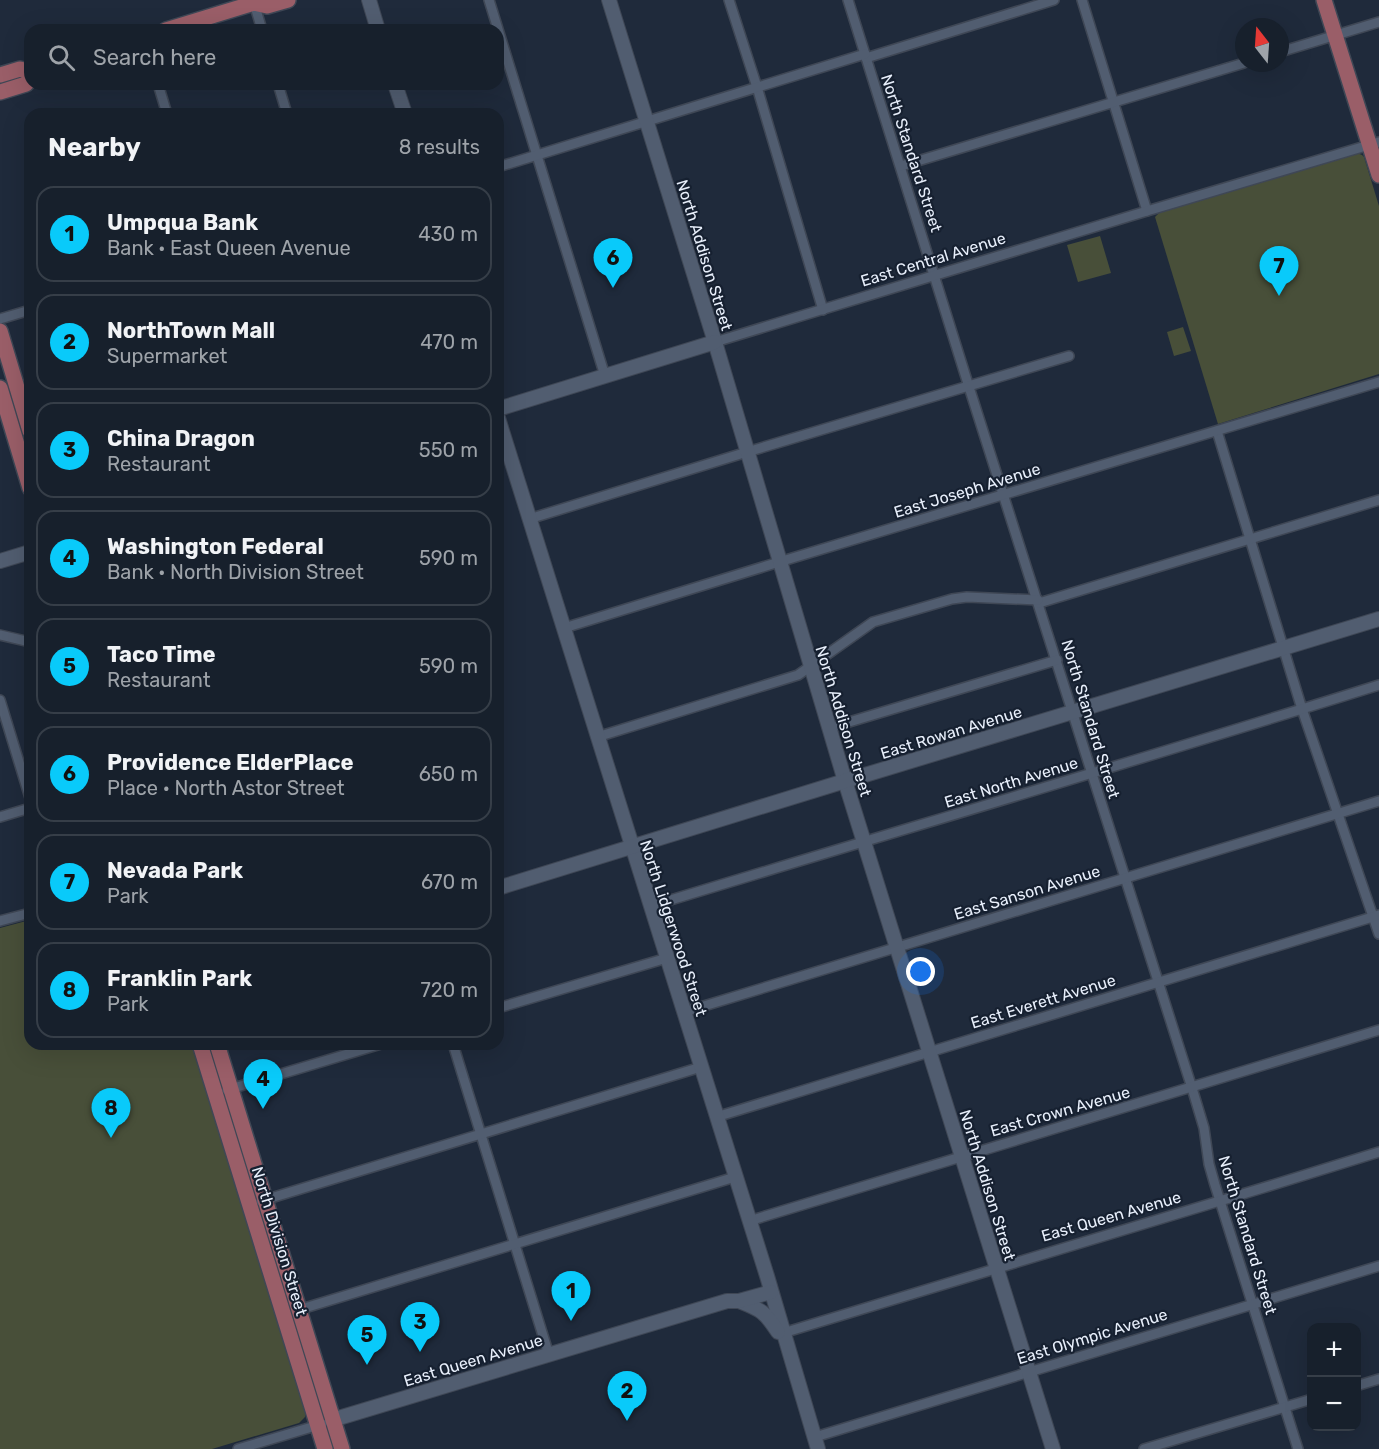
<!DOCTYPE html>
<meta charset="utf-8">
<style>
:root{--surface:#17202c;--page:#242d38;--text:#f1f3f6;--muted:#9ea3a9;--line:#363e48;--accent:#09cafa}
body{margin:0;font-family:Rubik,sans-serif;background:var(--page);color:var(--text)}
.controls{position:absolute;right:18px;bottom:18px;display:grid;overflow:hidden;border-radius:12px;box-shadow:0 6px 24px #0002}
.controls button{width:54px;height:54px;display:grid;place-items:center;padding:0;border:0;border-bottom:2px solid var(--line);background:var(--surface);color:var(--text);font:30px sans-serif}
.compass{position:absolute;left:1235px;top:18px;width:54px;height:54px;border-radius:50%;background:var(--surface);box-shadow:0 6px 24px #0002;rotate:343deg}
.you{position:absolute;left:921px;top:972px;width:21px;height:21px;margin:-15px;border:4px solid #fff;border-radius:50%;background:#1a73e8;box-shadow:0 0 0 9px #1a73e833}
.badge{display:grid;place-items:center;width:39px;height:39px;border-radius:50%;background:var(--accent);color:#111;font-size:20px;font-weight:700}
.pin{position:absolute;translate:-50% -50px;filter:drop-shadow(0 2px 3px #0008)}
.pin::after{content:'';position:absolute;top:32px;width:21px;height:18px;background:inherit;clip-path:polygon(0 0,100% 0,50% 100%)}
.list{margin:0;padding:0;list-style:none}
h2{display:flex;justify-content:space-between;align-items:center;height:78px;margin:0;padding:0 24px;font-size:26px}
h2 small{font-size:20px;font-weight:400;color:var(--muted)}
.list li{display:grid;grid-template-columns:39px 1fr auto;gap:18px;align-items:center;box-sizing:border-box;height:96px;margin:0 12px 12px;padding:0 12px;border:2px solid var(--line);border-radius:18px}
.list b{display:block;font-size:22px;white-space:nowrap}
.list p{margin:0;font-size:20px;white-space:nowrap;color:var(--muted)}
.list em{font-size:20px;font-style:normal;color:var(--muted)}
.icon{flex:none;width:33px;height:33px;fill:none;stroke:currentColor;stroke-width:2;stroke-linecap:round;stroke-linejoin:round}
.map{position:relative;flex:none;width:1379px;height:1449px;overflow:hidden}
.search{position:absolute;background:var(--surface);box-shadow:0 6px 24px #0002;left:24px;top:24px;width:480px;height:66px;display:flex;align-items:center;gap:15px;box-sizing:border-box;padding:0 21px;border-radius:18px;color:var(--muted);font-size:22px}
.panel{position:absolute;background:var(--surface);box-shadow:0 6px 24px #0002;left:24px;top:108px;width:480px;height:942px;border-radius:18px}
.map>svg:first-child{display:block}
</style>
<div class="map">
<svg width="1379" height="1449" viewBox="0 0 1379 1449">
<rect width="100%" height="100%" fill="#1f2a3b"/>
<g fill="#484f39">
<path d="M1357 153 1362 155 1364 157 1379 206V374L1218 424 1155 217 1160 212Z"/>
<path d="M1100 236 1111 273 1078 282 1067 245Z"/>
<path d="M1183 327 1191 351 1174 356 1167 332Z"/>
<path d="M30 920V1044H193L305 1409V1417L299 1423 212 1449H0V928Z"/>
</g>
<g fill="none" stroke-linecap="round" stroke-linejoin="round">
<g stroke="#3f4755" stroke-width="12">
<g id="street">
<path d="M489 0 605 376"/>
<path d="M729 0 757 87 823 310"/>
<path d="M848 0 969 387 1192 1088 1204 1128 1209 1164 1215 1185 1298 1449"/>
<path d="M1082 0 1147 211"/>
<path d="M254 3 262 30"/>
<path d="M1280 52 1379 22"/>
<path d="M866 58 1054 0"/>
<path d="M158 84 167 114"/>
<path d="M278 84 287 114"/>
<path d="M901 166 1244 63"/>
<path d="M498 167 865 54"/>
<path d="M0 319 30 310"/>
<path d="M715 342 1147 211 1379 142"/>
<path d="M1217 431 1302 709 1379 934"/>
<path d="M529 519 747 452 1069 356"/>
<path d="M1039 603 1379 500"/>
<path d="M564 628 779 562 1379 382"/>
<path d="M0 635 30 642"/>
<path d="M0 700 30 798"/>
<path d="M829 728 1057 660"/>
<path d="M597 737 798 675 873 622 952 599 967 597 1038 600"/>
<path d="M0 817 30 808"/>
<path d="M651 906C894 832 1137 761 1379 685"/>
<path d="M0 921 30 913"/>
<path d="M498 1008 667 958"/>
<path d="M684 1012 1379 801"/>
<path d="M453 1044 549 1355"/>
<path d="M227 1090 381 1044"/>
<path d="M716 1117 1379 915"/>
<path d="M261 1201 701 1067"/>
<path d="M749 1221C959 1157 1169 1095 1379 1030"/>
<path d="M298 1310 735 1177"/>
<path d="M783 1333C982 1272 1181 1214 1379 1152"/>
<path d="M1356 1386 1379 1379"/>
<path d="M815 1437 1379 1266"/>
<path d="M238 1449 322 1424"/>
<path d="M1144 1449 1312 1399"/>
</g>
</g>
<g stroke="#3f4755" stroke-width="16">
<g id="secondary">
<path d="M369 0 378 30"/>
<path d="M609 0 715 342 845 781 1053 1449"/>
<path d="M395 84 405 114"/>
<path d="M498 409 715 342"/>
<path d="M498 418 767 1276 818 1449"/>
<path d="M0 561 30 552"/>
<path d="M498 888 845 781 1379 619"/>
<path d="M739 1301C762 1310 765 1312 778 1332"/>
<path d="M332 1420 727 1301H739L771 1292"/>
</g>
</g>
<g stroke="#3f4755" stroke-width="18">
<g id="primary">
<path d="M1324 0 1379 175"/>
<path d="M166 30 254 3 267 6 288 0"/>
<path d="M0 75 20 69 30 72"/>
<path d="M0 92 26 84 30 78"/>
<path d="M0 331 30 431"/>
<path d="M0 388 30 488"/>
<path d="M200 1044 325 1449"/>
<path d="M217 1044 342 1449"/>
</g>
</g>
<use href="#street" stroke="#515d70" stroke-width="9"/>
<use href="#secondary" stroke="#515d70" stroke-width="14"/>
<use href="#primary" stroke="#9a5e68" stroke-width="15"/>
</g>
<g text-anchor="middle" stroke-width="4.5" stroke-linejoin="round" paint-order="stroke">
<g font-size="16" fill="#e8effb" stroke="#162030">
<text transform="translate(912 153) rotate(72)" y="6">North Standard Street</text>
<text transform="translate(705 255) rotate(73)" y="6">North Addison Street</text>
<text transform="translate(933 259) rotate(-17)" y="6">East Central Avenue</text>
<text transform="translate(967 490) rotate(-17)" y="6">East Joseph Avenue</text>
<text transform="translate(1091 719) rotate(73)" y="6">North Standard Street</text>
<text transform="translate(844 721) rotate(73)" y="6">North Addison Street</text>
<text transform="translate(951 732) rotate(-17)" y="6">East Rowan Avenue</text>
<text transform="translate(1011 782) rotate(-17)" y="6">East North Avenue</text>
<text transform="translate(1027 892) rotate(-17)" y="6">East Sanson Avenue</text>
<text transform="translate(674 928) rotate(72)" y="6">North Lidgerwood Street</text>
<text transform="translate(1043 1001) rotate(-17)" y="6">East Everett Avenue</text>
<text transform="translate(1060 1111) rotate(-16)" y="6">East Crown Avenue</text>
<text transform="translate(988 1185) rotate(73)" y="6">North Addison Street</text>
<text transform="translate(1111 1216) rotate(-16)" y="6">East Queen Avenue</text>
<text transform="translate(1248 1235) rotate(73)" y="6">North Standard Street</text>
<text transform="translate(280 1241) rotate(73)" y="6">North Division Street</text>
<text transform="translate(1092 1336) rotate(-17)" y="6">East Olympic Avenue</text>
<text transform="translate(473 1360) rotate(-17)" y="6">East Queen Avenue</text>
</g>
</g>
</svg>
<div class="controls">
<button>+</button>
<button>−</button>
</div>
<svg class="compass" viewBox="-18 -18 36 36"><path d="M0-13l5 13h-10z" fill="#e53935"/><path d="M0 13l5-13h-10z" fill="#9ea3a9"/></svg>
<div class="you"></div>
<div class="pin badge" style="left:571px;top:1321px">1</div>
<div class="pin badge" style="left:627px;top:1421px">2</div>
<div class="pin badge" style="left:420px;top:1352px">3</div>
<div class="pin badge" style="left:263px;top:1109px">4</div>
<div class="pin badge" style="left:367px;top:1365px">5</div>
<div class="pin badge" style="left:613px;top:288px">6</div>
<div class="pin badge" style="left:1279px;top:296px">7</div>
<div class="pin badge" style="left:111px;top:1138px">8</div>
<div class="search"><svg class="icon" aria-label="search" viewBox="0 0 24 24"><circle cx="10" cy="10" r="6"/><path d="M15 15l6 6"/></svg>Search here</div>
<section class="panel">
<h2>Nearby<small>8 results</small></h2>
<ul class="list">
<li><span class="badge">1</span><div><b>Umpqua Bank</b><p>Bank · East Queen Avenue</p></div><em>430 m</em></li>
<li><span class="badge">2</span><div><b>NorthTown Mall</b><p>Supermarket</p></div><em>470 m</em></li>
<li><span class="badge">3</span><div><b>China Dragon</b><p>Restaurant</p></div><em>550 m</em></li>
<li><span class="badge">4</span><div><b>Washington Federal</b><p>Bank · North Division Street</p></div><em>590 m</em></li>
<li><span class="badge">5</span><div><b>Taco Time</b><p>Restaurant</p></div><em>590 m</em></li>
<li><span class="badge">6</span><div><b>Providence ElderPlace</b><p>Place · North Astor Street</p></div><em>650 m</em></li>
<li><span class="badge">7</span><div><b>Nevada Park</b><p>Park</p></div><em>670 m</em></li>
<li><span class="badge">8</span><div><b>Franklin Park</b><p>Park</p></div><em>720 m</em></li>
</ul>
</section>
</div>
